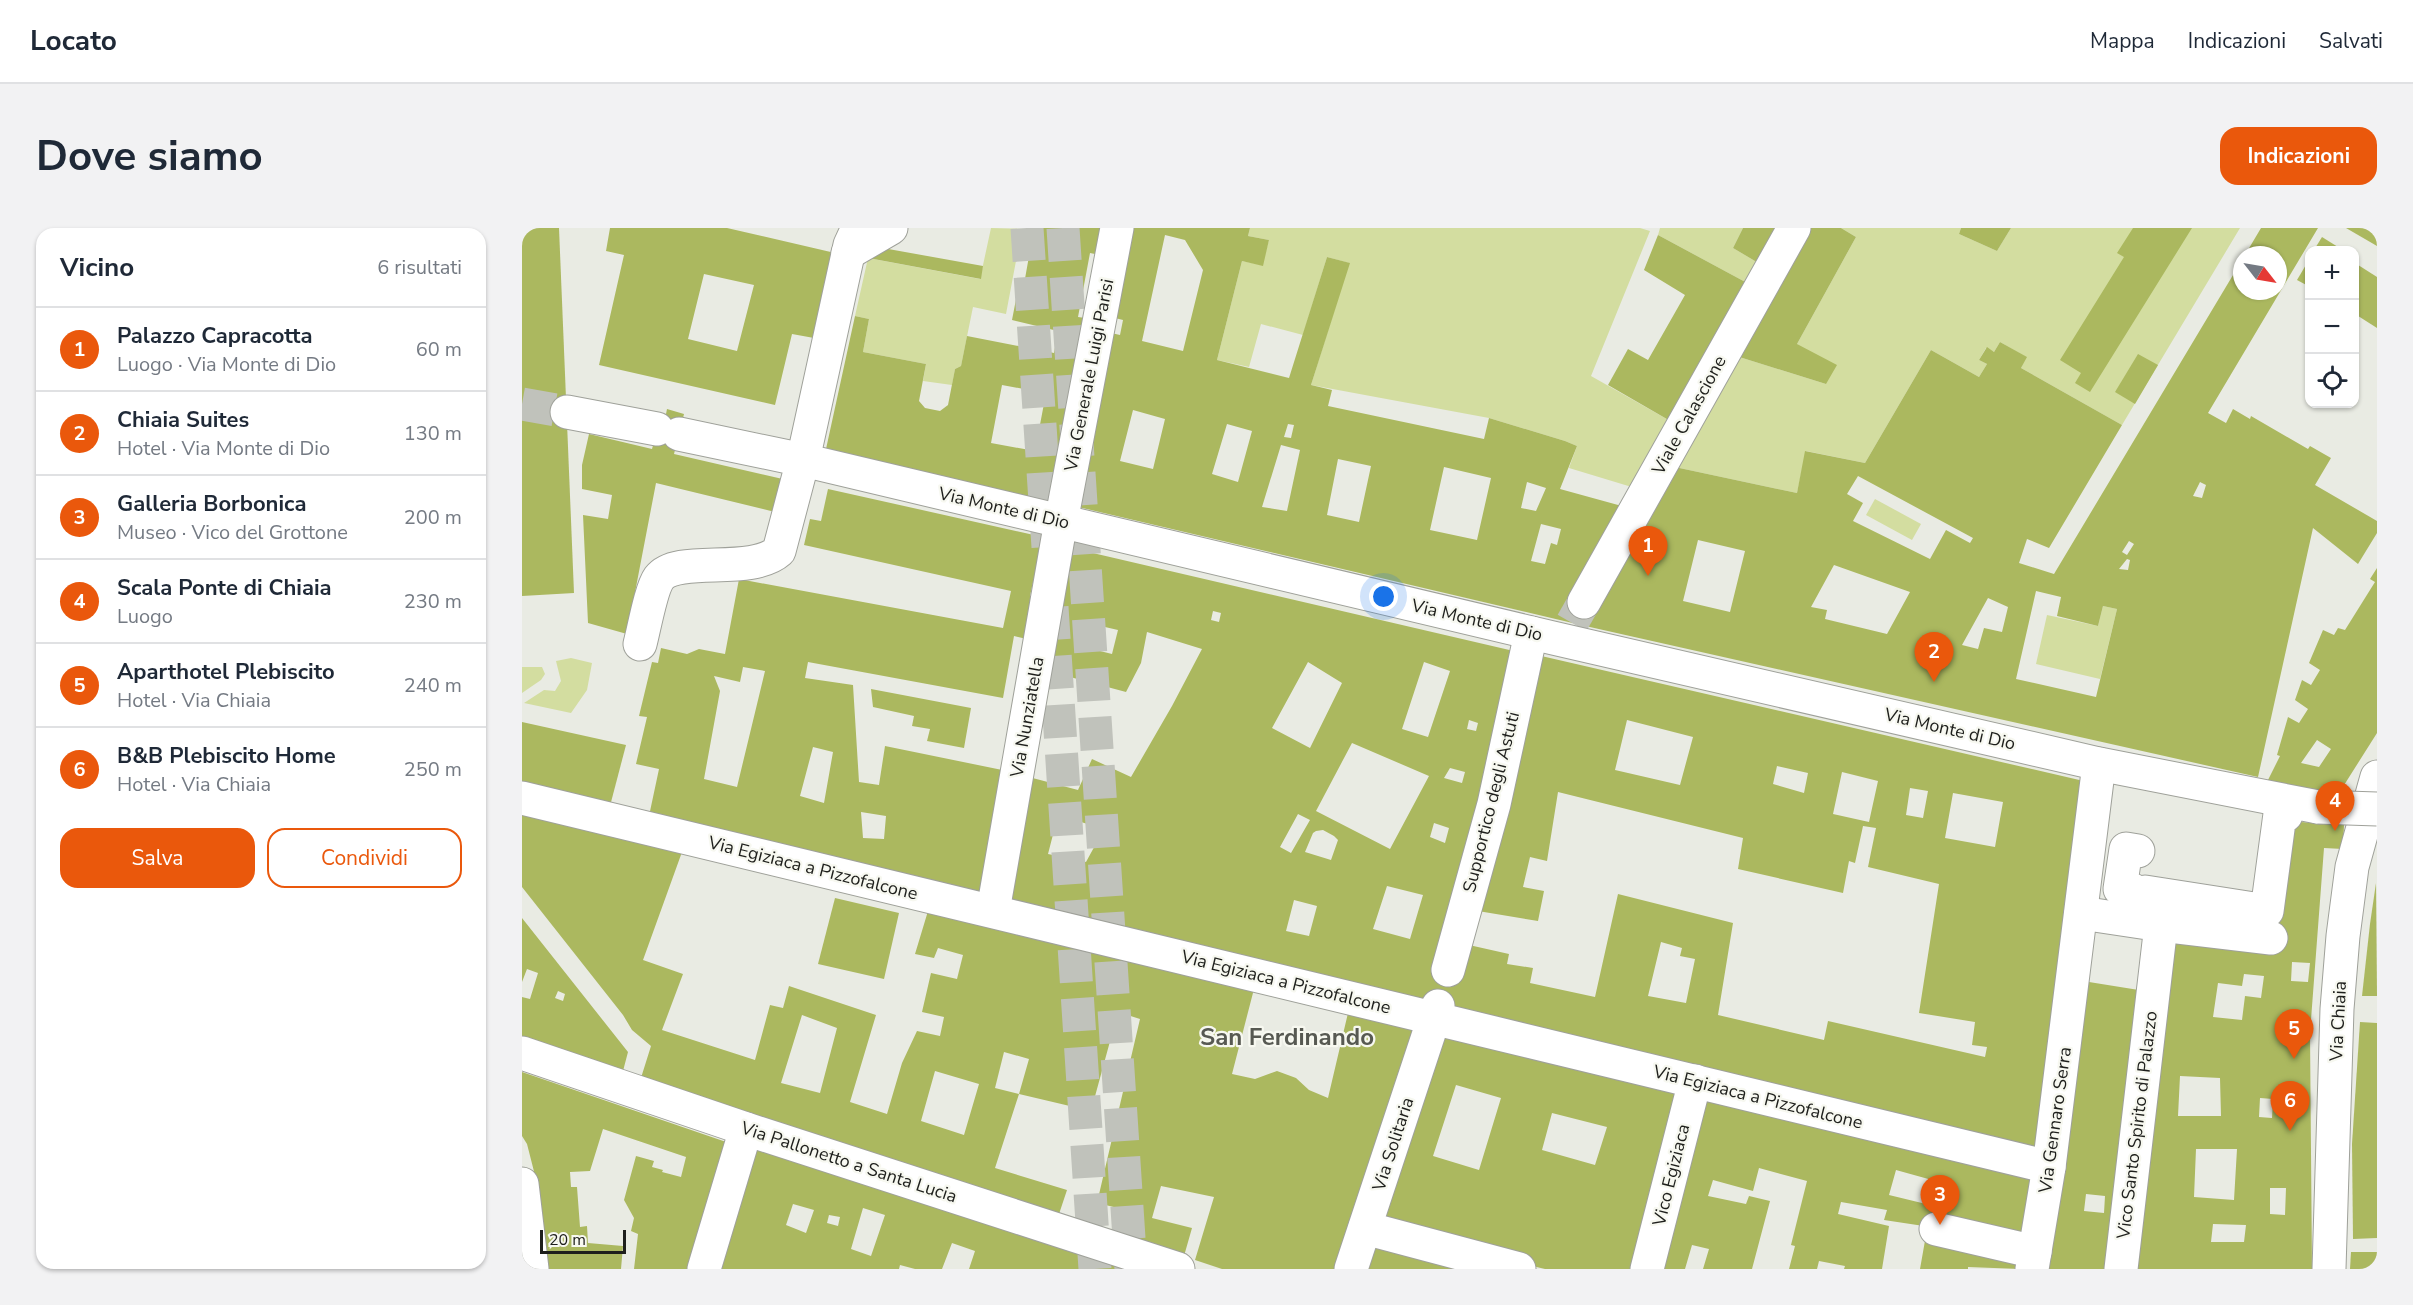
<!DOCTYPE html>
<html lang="it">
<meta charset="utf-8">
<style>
:root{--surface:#fff;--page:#f2f2f3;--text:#1f2937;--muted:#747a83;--line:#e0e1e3;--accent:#ea580c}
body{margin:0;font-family:"Nunito Sans",sans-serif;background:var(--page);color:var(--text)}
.controls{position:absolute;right:18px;top:18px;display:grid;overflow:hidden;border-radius:12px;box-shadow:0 2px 4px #0004}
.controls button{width:54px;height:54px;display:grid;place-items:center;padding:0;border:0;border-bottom:2px solid var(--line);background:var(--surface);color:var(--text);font:30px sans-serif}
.compass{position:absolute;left:1711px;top:18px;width:54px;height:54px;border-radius:50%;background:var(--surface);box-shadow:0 2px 4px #0004;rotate:121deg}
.scale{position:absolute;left:18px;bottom:15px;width:86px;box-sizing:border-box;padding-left:6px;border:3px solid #1e1f1c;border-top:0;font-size:16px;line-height:21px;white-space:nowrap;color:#1e1f1c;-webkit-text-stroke:4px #f7f8f0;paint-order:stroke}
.you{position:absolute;left:862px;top:369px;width:21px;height:21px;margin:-15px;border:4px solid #fff;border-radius:50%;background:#1a73e8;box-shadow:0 0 0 9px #1a73e833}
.badge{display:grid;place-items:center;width:39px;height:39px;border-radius:50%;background:var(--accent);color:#fff;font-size:20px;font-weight:700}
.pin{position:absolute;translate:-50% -50px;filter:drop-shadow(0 2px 3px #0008)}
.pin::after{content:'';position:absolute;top:32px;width:21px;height:18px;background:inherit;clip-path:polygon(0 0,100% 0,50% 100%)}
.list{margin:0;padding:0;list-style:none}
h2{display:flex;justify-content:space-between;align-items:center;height:78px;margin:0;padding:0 24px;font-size:26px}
h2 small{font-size:20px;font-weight:400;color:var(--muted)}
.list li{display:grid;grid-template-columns:39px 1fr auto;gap:18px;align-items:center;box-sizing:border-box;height:84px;padding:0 24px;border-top:2px solid var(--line)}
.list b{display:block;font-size:22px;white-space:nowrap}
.list p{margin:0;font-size:20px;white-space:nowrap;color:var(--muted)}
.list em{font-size:20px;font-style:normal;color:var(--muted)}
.actions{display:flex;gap:12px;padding:18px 24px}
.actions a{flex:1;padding:14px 0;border:2px solid var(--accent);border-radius:18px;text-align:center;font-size:21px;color:var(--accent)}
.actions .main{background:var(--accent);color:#fff}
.icon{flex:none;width:33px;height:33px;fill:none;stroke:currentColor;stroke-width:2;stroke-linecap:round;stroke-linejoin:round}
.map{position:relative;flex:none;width:1855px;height:1041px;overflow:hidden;border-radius:18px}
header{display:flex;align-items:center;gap:36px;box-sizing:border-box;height:84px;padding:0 30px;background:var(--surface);border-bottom:2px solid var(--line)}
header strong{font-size:28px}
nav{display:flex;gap:33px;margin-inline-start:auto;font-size:21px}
.intro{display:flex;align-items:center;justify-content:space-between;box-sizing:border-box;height:144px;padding:0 36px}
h1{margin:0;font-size:42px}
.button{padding:15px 27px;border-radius:18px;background:var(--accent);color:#fff;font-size:21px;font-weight:700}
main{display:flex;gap:36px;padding:0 36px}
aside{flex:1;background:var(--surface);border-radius:18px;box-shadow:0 2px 4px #0004}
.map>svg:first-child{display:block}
</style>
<header>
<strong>Locato</strong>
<nav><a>Mappa</a><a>Indicazioni</a><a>Salvati</a></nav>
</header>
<div class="intro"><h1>Dove siamo</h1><a class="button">Indicazioni</a></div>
<main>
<aside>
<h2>Vicino<small>6 risultati</small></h2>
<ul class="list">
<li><span class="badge">1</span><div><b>Palazzo Capracotta</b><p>Luogo · Via Monte di Dio</p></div><em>60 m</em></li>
<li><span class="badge">2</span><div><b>Chiaia Suites</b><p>Hotel · Via Monte di Dio</p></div><em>130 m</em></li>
<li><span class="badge">3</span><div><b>Galleria Borbonica</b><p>Museo · Vico del Grottone</p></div><em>200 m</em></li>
<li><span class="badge">4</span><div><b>Scala Ponte di Chiaia</b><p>Luogo</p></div><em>230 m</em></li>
<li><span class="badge">5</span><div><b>Aparthotel Plebiscito</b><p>Hotel · Via Chiaia</p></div><em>240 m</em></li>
<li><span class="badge">6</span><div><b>B&amp;B Plebiscito Home</b><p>Hotel · Via Chiaia</p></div><em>250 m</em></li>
</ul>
<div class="actions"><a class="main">Salva</a><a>Condividi</a></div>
</aside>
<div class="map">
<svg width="1855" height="1041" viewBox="0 0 1855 1041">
<rect width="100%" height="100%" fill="#e9ebe3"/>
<g fill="#d3dda0">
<path d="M469 0 500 1 484 86 451 79 439 138 433 141 430 157 401 153 404 136 341 124 347 91 333 88 346 30 458 51Z"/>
<path d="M728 0H1118L1128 3 1069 148 1150 194 1113 260 1047 240 1055 218 1043 213 967 190 789 157 827 35 805 29 781 107 739 96 727 139 695 132 720 33 740 37 747 12 726 8Z"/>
<path d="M1138 0H1221L1211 20 1238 36 1227 56 1136 7Z"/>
<path d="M1319 0H1439L1437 6 1475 23 1489 0H1718L1600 197 1499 140 1504 129 1478 114 1472 124 1464 120 1457 132 1465 136 1457 149 1409 122 1343 235 1284 223 1275 265 1148 238 1211 127 1304 156 1275 116 1334 9Z"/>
<path d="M1353 271 1399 296 1390 312 1344 287Z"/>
<path d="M1581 378 1595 381 1578 451 1514 436 1525 387 1576 398Z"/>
<path d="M49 430 70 435 65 462 49 485 2 475 22 462 33 463 39 453 34 433Z"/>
<path d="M0 439H20L23 446 19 452 0 465Z"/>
</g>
<g fill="#abb85f" fill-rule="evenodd">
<path d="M0 0H37L52 365 0 368Z"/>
<path d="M88 0H205L313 25 292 110 270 106 253 177 77 137 102 27 84 23ZM182 46 232 57 215 123 166 111Z"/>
<path d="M512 0H583V28L568 25 556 89 571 91 535 275 304 221 333 88 347 91 341 124 404 136 397 173 403 180 418 183 426 177 433 141 439 138 445 108 532 125 536 103 490 92 496 61 501 62ZM480 157 524 165 513 223 469 215Z"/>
<path d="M612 0H728L726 8 747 12 741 38 720 33 695 132 767 150 805 29 828 35 789 157 810 162 806 178 962 211 967 190 1043 213 1055 218 1038 261 1107 280 1148 238 1275 265 1283 223 1343 235 1409 122 1457 149 1465 136 1457 132 1465 119 1472 124 1478 114 1505 129 1499 140 1600 197 1527 320 1505 311 1497 335 1532 346 1720 32V63H1756V27H1723L1739 0H1796L1686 185 1704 195 1711 181 1728 191 1729 188 1786 221 1788 218 1809 230 1793 257 1855 293V305L1836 336 1791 300 1736 549 1059 397 552 278 589 105 598 107 601 92 593 90ZM643 7 663 12 681 42 661 123 620 113ZM611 182 643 191 631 241 598 233ZM705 196 730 203 716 254 690 246ZM766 196 772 197 769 210 762 209ZM759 217 778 222 765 283 740 279ZM816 231 849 238 837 294 805 287ZM922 239 969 250 955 312 908 302ZM1336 248 1451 310 1448 315 1424 302 1408 331 1331 293 1341 275 1325 266ZM1005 254 1024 260 1014 283 999 280ZM1678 254 1684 257 1680 270 1671 268ZM1019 296 1039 301 1035 317 1029 315 1023 336 1009 333ZM1176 312 1223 323 1208 384 1161 373ZM1607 313 1612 316 1605 327 1600 324ZM1605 331 1608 332 1606 342 1597 341ZM1312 337 1388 364 1365 406 1303 391 1305 382 1289 379ZM1514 363 1539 369 1535 388 1576 398 1581 378 1595 381 1574 469 1494 451ZM1466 370 1486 379 1480 404 1462 400 1456 421 1440 417Z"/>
<path d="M1221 0H1258L1238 36 1211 20Z"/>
<path d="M1283 0H1319L1334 9 1275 116 1315 137 1304 156 1211 127Z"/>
<path d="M1439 0H1489L1475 23 1437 6Z"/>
<path d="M1611 0H1670L1568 164 1553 155 1559 145 1538 132 1602 29 1595 25Z"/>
<path d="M1824 0H1855V18Z"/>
<path d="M1136 7 1227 56 1150 194 1086 157 1106 121 1126 132 1163 67 1122 42Z"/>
<path d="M1800 9 1816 19 1817 22H1792Z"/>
<path d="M344 17 461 38 459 51 341 29Z"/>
<path d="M1788 30V59L1775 52Z"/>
<path d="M1833 35 1855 49V100L1833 86Z"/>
<path d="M1616 126 1636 137 1613 176 1593 164Z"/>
<path d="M145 181 162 186 152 226 265 252 257 285 134 255 105 406 66 395 61 287 86 291 90 267 60 261V237L67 206 130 221 140 185 144 186Z"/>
<path d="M306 261 521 309 508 368 522 371 513 413 492 408 481 470 286 434 283 450 331 457 337 554 357 557 363 518 490 544 466 670 127 588 137 541 114 536 125 489 117 488 130 434 136 435 139 420 165 426 177 421 203 426 217 351 481 400 489 363 282 317 288 291 299 293ZM221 439 243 443 215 559 182 551 198 463 192 448 218 454ZM291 519 311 524 302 575 278 568ZM339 584 364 588 362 611 341 610Z"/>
<path d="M545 319 996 424 921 742 942 747 947 717 987 726 985 736 1011 740 1008 755 1073 769 1096 666 1211 695 1196 787 1302 812 1306 793 1463 829 1465 819 1450 817 1453 794 1397 785 1417 656 1346 639 1354 600 1341 598 1333 635 1327 633 1321 665 1216 641 1221 610 1036 564 1025 633 1008 629 1001 659 1022 663 1016 693 956 683 1015 427 1566 554 1515 928 482 673 503 548 556 562 570 531 609 549 650 478 680 421 625 404 619 435 604 464 522 442ZM691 383 699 385 697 394 689 392ZM583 399 596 402 590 426 558 418 563 402 581 406ZM786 434 820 455 788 520 750 500ZM902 434 928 443 906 509 880 501ZM947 492 956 495 954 503 945 501ZM1105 492 1171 509 1158 557 1093 542ZM830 515 907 548 868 621 794 583ZM1255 538 1286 545 1282 565 1251 556ZM928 540 943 544 940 555 922 550ZM1320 544 1356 553 1347 594 1311 586ZM1388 560 1406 563 1401 590 1384 587ZM1431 565 1481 574 1473 619 1423 610ZM776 586 788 592 769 625 758 619ZM536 587 582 601 564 634 526 626ZM912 595 927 600 923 615 908 609ZM801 602 812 608 816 612 809 632 783 624 791 605 794 603ZM865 658 901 667 888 711 851 701ZM772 672 795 678 787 708 764 703ZM1139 714 1160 720 1158 728 1173 731 1164 775 1126 768Z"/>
<path d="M1855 340V505L1812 573 1743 558 1758 528 1755 527 1766 489 1777 495 1786 481 1773 472 1780 452 1789 457 1798 442 1787 435 1801 402 1812 407 1816 400 1823 402 1853 354 1848 351ZM1795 512 1809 521 1797 539 1779 535Z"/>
<path d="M349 461 449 480 442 520 405 513 408 501 390 498 392 488 351 479Z"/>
<path d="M0 494 104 517 88 578 0 555Z"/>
<path d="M0 584 160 624 121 732 161 746 140 802 233 832 248 777 261 780 267 758 354 787 328 874 365 886 380 835 395 803 418 808 422 789 400 784 409 745 435 751 441 727 416 720 412 730 393 726 406 683 732 761 710 846 733 851 755 843 774 850 787 862 806 870 826 785 901 801 822 1041H700L673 1032 692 969 639 958 630 990 670 1000 662 1028 588 1007 596 980 575 975 618 791 596 784 569 883 497 866 473 940 545 962 536 989 118 853 129 818 110 802 101 787 0 659ZM280 787 315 800 298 865 259 855ZM482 824 507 831 497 866 473 860ZM413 843 457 856 442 907 399 893Z"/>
<path d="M1763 593 1822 597 1821 621 1802 620 1788 805 1790 1041H1607L1648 708 1755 723ZM1770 734 1788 735 1786 754 1769 753ZM1722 746 1742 748 1739 770 1723 768 1720 792 1691 789 1696 755 1720 758ZM1658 848 1698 850 1699 888H1656ZM1738 870 1751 871 1750 890 1737 889ZM1674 921H1715L1712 972 1672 969ZM1748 960H1764L1763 987 1748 986ZM1691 996 1724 997 1722 1014H1689Z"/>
<path d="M1854 655 1855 768H1840L1848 696Z"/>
<path d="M313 670 377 685 362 751 296 736Z"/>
<path d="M0 690 106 824 101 843 0 809V769L8 771 16 745 5 741 0 754ZM36 763 43 766 41 773 33 770Z"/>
<path d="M1567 754 1623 763 1590 1041H1527ZM1564 966 1583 968 1582 985 1562 983Z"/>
<path d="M1838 794 1855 795V1010L1831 1011 1830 916Z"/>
<path d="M918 805 1163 864 1119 1041H1023L964 1027 858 996ZM934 857 979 870 957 942 911 928ZM1030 885 1085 899 1073 937 1020 922Z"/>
<path d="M0 844 210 916 171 1041H112L116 1006 109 1003 112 990 102 972 114 928 132 933 130 939 141 942 140 944 159 949 164 929 81 901 68 943 48 944 49 959H55L58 999 65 998 66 1015 101 1018 99 1041H26L18 967 5 916 0 908Z"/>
<path d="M1180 867 1512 945 1501 1013 1362 992 1365 982 1319 974 1316 986 1367 998 1360 1041H1322L1323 1038 1297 1033 1295 1041H1267L1273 1018 1269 1017 1285 953 1237 940 1231 963 1191 952 1186 968 1224 976 1227 968 1248 973 1230 1041H1181L1187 1021 1170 1017 1163 1041H1137ZM1374 942 1410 952 1404 976 1367 967Z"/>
<path d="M225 913 617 1041H447L453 1023 430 1015 420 1041H393L378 1037 377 1041H191ZM271 976 292 982 284 1005 264 997ZM341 980 363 987 349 1028 329 1021ZM307 987 318 989 316 998 305 995Z"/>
<path d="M1404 1007 1500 1026 1498 1041 1446 1039V1041H1398Z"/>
<path d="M853 1014 948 1041H843Z"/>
<path d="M1829 1024H1855V1041H1828Z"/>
</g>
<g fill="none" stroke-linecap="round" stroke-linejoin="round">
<g stroke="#c0c2bb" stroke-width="33" stroke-dasharray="33 16" stroke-linecap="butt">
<path d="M0 176 45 184"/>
<path d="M1050 395 1062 374"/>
</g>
<g stroke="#c0c2bb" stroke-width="33" stroke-dasharray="33 16" stroke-linecap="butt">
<path d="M505 0 526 319"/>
<path d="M541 0 609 1041"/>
<path d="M530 379 573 1041"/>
</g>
<g stroke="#9fa19a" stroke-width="35">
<g id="minor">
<path d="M326 25 369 0"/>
<path d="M45 184 135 201"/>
<path d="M157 206 281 232 1031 410 1577 536 1796 579"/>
<path d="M1062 374 1272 0"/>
<path d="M118 416C122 401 129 361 137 350 155 326 229 348 257 323L281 232 328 17 334 4 341 0"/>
<path d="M0 570 1527 939"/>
<path d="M1611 662 1598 661 1604 621 1616 623"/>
<path d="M1623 664 1745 683 1758 586 1764 587"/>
<path d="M471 683 536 310 595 0"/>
<path d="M1559 685 1639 697 1599 1041"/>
<path d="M1639 697 1749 710"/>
<path d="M926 742 972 576 1009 405"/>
<path d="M0 825 224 901 656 1041"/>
<path d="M0 956 10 1041"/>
<path d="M843 1000 997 1041"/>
<path d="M1414 1001 1513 1024"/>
<path d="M182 1041 224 901"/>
<path d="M829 1041 916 778"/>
<path d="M1125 1041 1173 853"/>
<path d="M1510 1041 1527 939 1577 536"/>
<path d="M1807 1041 1815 781 1821 708 1830 639 1855 549"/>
</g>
</g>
<use href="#minor" stroke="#fff" stroke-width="33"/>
<g stroke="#9fa19a" stroke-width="35" stroke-linecap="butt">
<path id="minor-bridge" d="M1796 579 1855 581"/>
</g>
<use href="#minor-bridge" stroke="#fff" stroke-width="33"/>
</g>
<g text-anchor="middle" stroke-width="4.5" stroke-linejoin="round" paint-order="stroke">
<g font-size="18" fill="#1e1f1c" stroke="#f7f8f0">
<text transform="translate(567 147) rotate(-79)" y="6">Via Generale Luigi Parisi</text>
<text transform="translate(1167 187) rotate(-61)" y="6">Viale Calascione</text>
<text transform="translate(482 280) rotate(13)" y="6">Via Monte di Dio</text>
<text transform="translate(955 392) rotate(13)" y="6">Via Monte di Dio</text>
<text transform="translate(505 489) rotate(-80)" y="6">Via Nunziatella</text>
<text transform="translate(1428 501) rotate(13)" y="6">Via Monte di Dio</text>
<text transform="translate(969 574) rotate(-76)" y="6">Supportico degli Astuti</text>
<text transform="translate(291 640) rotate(14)" y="6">Via Egiziaca a Pizzofalcone</text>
<text transform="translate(764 754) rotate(14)" y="6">Via Egiziaca a Pizzofalcone</text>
<text transform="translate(1816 793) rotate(-87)" y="6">Via Chiaia</text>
<text transform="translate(1236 869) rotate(14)" y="6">Via Egiziaca a Pizzofalcone</text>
<text transform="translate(1533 892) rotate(-82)" y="6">Via Gennaro Serra</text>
<text transform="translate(1615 897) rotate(-83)" y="6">Vico Santo Spirito di Palazzo</text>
<text transform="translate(871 916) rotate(-72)" y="6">Via Solitaria</text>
<text transform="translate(327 934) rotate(18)" y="6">Via Pallonetto a Santa Lucia</text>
<text transform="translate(1149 947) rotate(-76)" y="6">Vico Egiziaca</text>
</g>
<g font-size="24" font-weight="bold" fill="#575952" stroke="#f7f8f0">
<text x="765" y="817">San Ferdinando</text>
</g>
</g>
</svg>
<div class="controls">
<button>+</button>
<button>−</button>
<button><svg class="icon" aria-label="locate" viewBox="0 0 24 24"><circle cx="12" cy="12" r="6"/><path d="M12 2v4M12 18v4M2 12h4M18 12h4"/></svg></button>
</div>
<svg class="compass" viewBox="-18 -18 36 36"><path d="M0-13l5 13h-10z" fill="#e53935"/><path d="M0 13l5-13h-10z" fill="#747a83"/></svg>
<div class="scale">20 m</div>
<div class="you"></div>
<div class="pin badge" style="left:1126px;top:348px">1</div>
<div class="pin badge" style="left:1412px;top:454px">2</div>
<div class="pin badge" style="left:1418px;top:997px">3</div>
<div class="pin badge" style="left:1813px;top:603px">4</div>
<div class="pin badge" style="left:1772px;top:831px">5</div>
<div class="pin badge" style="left:1768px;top:903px">6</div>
</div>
</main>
